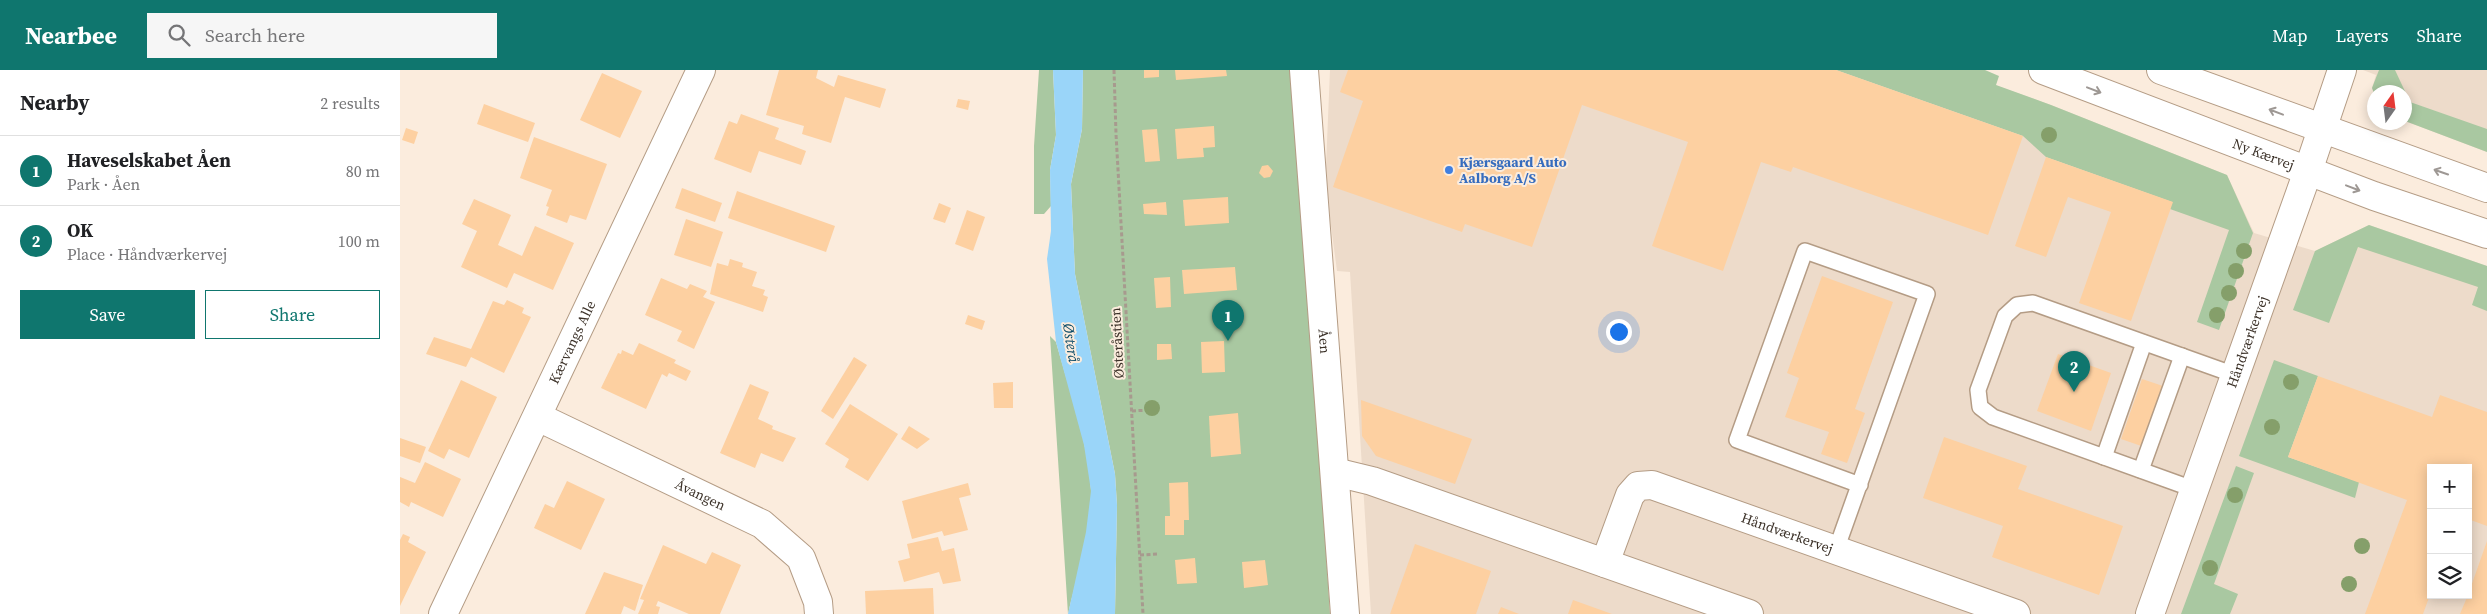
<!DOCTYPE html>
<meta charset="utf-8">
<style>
:root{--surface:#fff;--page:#f6f6f6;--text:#202124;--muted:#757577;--line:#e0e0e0;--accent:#0f766e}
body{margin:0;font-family:"Source Serif 4",serif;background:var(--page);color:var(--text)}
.controls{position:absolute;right:15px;bottom:15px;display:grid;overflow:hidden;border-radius:0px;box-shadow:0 2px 12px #0003}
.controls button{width:45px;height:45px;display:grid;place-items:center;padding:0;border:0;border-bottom:1px solid var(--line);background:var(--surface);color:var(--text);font:25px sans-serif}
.compass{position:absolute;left:1967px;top:15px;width:45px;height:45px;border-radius:50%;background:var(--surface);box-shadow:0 2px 12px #0003;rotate:14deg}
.you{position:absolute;left:1218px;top:261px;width:18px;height:18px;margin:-12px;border:4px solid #fff;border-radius:50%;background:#1a73e8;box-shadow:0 0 0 8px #1a73e833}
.badge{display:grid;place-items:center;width:32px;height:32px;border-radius:50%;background:var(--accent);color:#fff;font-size:16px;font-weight:700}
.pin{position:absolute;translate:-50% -41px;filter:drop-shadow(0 1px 2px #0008)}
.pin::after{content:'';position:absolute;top:26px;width:18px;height:15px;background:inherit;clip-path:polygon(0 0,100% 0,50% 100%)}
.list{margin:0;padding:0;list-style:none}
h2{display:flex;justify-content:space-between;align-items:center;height:65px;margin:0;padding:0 20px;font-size:21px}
h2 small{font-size:16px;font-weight:400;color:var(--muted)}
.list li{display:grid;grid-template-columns:32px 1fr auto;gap:15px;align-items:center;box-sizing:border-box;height:70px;padding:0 20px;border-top:1px solid var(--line)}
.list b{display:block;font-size:19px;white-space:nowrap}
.list p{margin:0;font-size:16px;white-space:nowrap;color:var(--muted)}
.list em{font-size:16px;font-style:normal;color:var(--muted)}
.actions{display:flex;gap:10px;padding:15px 20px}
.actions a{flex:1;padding:11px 0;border:1px solid var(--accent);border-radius:0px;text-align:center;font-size:18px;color:var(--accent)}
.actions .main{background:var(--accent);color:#fff}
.icon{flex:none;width:28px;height:28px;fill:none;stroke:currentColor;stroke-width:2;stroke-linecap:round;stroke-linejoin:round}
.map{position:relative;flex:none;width:2087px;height:544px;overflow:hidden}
header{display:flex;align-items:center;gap:30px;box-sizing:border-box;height:70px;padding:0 25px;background:var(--accent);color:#fff}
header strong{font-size:24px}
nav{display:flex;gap:28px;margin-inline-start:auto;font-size:18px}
.search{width:350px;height:45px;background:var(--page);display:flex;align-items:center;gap:12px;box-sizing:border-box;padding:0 18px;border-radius:0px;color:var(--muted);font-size:19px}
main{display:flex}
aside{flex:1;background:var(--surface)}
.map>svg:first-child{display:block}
</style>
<header>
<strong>Nearbee</strong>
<div class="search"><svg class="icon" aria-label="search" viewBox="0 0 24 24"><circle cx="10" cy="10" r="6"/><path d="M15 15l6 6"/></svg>Search here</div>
<nav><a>Map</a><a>Layers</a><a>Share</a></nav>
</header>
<main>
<aside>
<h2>Nearby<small>2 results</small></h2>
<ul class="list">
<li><span class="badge">1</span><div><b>Haveselskabet Åen</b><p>Park · Åen</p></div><em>80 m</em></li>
<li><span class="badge">2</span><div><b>OK</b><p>Place · Håndværkervej</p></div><em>100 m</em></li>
</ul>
<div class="actions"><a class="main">Save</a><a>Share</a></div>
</aside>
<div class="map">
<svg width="2087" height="544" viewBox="0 0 2087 544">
<rect width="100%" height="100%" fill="#fbecdd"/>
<g fill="#eddbca" fill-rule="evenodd">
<path d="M930 0H1553L1651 35 1827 105 1854 163 1915 181 1969 155 2087 196V544H971L950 202 937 201 928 133 926 96ZM2031 398H2068V525H2031Z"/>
<path d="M1963 0H2087V82L2005 51 2004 22 1974 23 1972 18 1976 5Z"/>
</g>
<g fill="#a9c8a1">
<path d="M639 0H653L656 65 650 100 651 136 644 144H634V76Z"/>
<path d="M683 0H895L930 544H715L717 435 715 404 675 204 671 114 682 59Z"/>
<path d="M1436 0H1585L1599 6 1596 15 1651 35 1827 105 1853 163 1819 260 1797 252 1829 160 1770 139 1772 132 1646 87 1623 66Z"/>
<path d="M1979 0H1995L2010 32 2087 59V82L2005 51 2004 22 1974 23 1972 18Z"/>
<path d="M1969 155 2087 196V241L2072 235 2078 217 1958 177 1929 253 1893 240 1915 181Z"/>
<path d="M650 266 656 272C669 320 688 370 691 420 692 461 677 505 668 544Z"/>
<path d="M1874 290 1918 306 1888 387 1959 412 1955 428 1839 386Z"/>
<path d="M1836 396 1854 403 1814 514 1838 524 1830 544H1781Z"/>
</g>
<path fill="#9ad5f9" d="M653 0H683L682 59 671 114 675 204 715 404 717 435 715 544H668L686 462 691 421 684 375 656 272 647 189 651 161 650 100 656 65Z"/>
<g fill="#fdd0a1">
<path d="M379 0H418L416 8 434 17 438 5 486 19 480 38 445 27 431 73 402 64 404 56 366 45Z"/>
<path d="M744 0H759V7L744 8Z"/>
<path d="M775 0H826L827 6 776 10Z"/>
<path d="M948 0H1436L1623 66 1588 165 1393 97 1391 102 1361 92 1323 201 1252 176 1288 72 1182 35 1132 177 1065 154 1062 162 933 117 963 31 940 22Z"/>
<path d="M202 3 242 21 220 68 180 50Z"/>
<path d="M558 29 570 31 568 40 556 37Z"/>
<path d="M84 34 135 53 128 72 77 54Z"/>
<path d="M341 44 379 58 375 69 406 81 401 95 359 81 351 103 314 89 329 51 337 54Z"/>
<path d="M814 56 815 77 803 78 804 87 777 89 775 59Z"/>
<path d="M6 58 18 62 14 74 2 70Z"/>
<path d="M757 59 760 91 745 92 742 60Z"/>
<path d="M134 67 207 94 186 150 170 145 167 153 146 145 149 137 146 136 152 120 120 108Z"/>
<path d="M1646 87 1773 132 1731 251 1679 233 1711 142 1668 127 1646 187 1615 176Z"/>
<path d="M868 95 873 101 870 107 864 108 859 103 862 96Z"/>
<path d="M282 118 322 133 315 152 275 138Z"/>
<path d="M337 121 435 156 426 182 328 148Z"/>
<path d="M828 127 829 153 785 156 783 130Z"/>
<path d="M74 129 111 145 98 175 122 186 135 156 174 173 153 220 114 203 107 218 61 197 77 161 62 154Z"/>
<path d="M766 132 767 145 744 144 743 134Z"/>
<path d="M539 133 551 138 545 153 533 149Z"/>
<path d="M567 140 585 147 573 181 555 174Z"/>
<path d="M286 149 323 162 311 197 274 185Z"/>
<path d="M330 189 343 193 342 197 357 202 352 216 365 220 363 225 368 227 363 242 310 224 317 193 328 196Z"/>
<path d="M835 197 837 220 784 224 782 200Z"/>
<path d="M1422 206 1493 232 1455 339 1465 343 1447 393 1421 384 1429 362 1385 347 1399 308 1387 303Z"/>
<path d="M770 207 771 237 756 238 754 208Z"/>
<path d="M261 208 287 219 290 214 307 221 303 227 315 232 294 279 277 271 282 261 245 245Z"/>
<path d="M107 230 124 238 122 243 131 247 104 303 71 287 66 297 26 284 34 267 71 279 93 231 104 235Z"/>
<path d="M568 245 585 251 582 260 565 254Z"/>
<path d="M824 271 825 302 802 303 801 272Z"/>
<path d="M239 273 276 290 274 293 291 301 286 311 269 303 267 307 262 304 246 339 201 318 218 283 221 284 222 280 233 285Z"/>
<path d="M757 274H771L772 289 757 290Z"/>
<path d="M1658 284 1711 303 1691 361 1637 341Z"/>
<path d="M454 287 467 295 433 349 421 341Z"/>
<path d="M1918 306 2032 347 2040 325 2087 342V456L2068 449V398H2031V522L2023 544H1965L2007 430 1888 387Z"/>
<path d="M1742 309 1772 319 1750 379 1721 369Z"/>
<path d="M61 310 97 327 69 388 49 379 44 389 28 381Z"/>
<path d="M613 312V338H594L593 313Z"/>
<path d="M350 314 369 322 358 349 373 356 372 359 396 368 383 392 361 383 355 398 320 383Z"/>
<path d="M961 330 1072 369 1055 414 976 386 962 366Z"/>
<path d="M450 334 498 364 468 411 445 397 449 389 425 374Z"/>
<path d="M838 343 841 384 811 387 809 346Z"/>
<path d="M509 356 530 369 517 379 501 369Z"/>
<path d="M1544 367 1627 396 1618 419 1723 456 1699 525 1592 487 1603 456 1523 428Z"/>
<path d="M0 368 26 377 20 393 0 386Z"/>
<path d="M25 392 61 409 43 447 11 432 9 437 0 432V407L15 413Z"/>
<path d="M167 411 205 429 181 480 134 458 145 434 154 438Z"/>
<path d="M788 412 789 450H784V465H765V446H770L769 413Z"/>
<path d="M568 413 571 425 559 428 568 460 544 466 542 461 512 469 502 431Z"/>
<path d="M3 464 10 467 8 472 26 482 0 536V470Z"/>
<path d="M538 467 542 481 554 478 561 511 543 514 539 502 504 512 498 491 510 488 507 474Z"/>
<path d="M2087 471V544H2060L2068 525Z"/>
<path d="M1015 474 1091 501 1076 544H990Z"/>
<path d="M263 475 306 494 312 482 341 495 320 544H289L258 531 256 536 260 537 258 544H238L244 530 240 529Z"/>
<path d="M795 488 797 513 777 514 775 490Z"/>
<path d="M865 490 868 515 844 518 842 492Z"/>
<path d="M204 502 243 515 235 541 224 536 221 544H185Z"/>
<path d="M533 518 534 544H466L465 521Z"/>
<path d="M1173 530 1212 544H1168Z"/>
<path d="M1101 537 1119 544H1098Z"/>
</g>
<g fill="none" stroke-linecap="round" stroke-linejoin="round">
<g stroke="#b49c85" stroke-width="18">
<g id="lane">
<path d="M1704 387 1744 273"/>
<path d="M1741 400 1782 286"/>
<path d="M1793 419 1593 347 1580 337 1578 320 1605 246 1617 235 1633 233 1835 305"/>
<path d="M1436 480 1527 224 1405 181 1337 370 1460 415"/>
</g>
</g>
<g stroke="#b49c85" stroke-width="30">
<g id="street">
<path id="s1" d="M904 0 945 544"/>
<path id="s2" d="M138 347 362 454 401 488 418 532 419 544"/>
<path d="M935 402 972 411 1349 544"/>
<path id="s3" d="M1205 493 1230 425 1238 416 1252 415 1616 544"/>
<path id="s4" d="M43 544 301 0"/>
<path id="s5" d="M1750 544 1908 101"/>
</g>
</g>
<g stroke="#b49c85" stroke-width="30">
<g id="secondary">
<path id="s6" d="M1643 0 1974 126 2087 164"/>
<path d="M1761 0 2087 118"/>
<path d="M1908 101 1942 0"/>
</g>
</g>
<g stroke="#a79a8e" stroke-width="3" stroke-dasharray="4 2.5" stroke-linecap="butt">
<path d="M714 0 716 64 743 544"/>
<path d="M732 341 749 340"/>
<path d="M740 485 758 484"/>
</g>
<use href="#lane" stroke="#fff" stroke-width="15"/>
<use href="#street" stroke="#fff" stroke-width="28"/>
<use href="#secondary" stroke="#fff" stroke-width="28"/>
</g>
<g fill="#859f6a">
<circle cx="1649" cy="65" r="8"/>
<circle cx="1844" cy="181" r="8"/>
<circle cx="1836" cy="201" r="8"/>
<circle cx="1829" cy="223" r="8"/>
<circle cx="1817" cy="245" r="8"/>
<circle cx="1891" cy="312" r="8"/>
<circle cx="752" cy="338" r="8"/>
<circle cx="1872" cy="357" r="8"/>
<circle cx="1835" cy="425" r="8"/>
<circle cx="1962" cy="476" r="8"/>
<circle cx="1810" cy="498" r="8"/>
<circle cx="1949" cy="514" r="8"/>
</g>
<defs><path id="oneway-shaft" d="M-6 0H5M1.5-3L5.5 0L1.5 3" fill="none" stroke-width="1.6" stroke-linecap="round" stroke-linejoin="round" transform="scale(1.25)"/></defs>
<g stroke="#9e9894">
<use href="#oneway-shaft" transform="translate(1694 20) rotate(21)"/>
<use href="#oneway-shaft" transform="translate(1876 42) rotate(-159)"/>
<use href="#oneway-shaft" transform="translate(2041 102) rotate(-161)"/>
<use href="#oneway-shaft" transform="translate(1953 118) rotate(21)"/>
</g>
<circle fill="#3f7fe0" stroke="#fbecdd" stroke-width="2" cx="1049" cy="100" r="5"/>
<g text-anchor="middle" stroke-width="4" stroke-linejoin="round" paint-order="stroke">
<g font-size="14" fill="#3c3229" stroke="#fbecdd">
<text dy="5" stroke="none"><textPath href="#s6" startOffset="236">Ny Kærvej</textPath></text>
<text dy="5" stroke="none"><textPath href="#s4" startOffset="301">Kærvangs Alle</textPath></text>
<text dy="5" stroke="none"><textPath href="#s1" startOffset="272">Åen</textPath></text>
<text dy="5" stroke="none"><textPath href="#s5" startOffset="289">Håndværkervej</textPath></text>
<text transform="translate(717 273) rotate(-93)" y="5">Østeråstien</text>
<text dy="5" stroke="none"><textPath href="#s2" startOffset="180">Åvangen</textPath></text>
<text dy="5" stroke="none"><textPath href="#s3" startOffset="242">Håndværkervej</textPath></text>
</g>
<g font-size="14" font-weight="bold" fill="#366cbe" stroke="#fbecdd" text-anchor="start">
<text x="1059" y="97">Kjærsgaard Auto<tspan x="1059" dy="16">Aalborg A/S</tspan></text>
</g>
<g font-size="15" font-style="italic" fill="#064764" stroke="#fbecdd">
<text transform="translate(671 273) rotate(81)" y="5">Østerå</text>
</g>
</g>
</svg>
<div class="controls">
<button>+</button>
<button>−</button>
<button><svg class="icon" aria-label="layers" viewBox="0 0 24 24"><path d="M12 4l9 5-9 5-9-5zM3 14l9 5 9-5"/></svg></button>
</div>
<svg class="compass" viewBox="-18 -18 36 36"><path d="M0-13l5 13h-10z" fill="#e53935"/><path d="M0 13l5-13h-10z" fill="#757577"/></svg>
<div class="you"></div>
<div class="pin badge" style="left:828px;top:271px">1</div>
<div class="pin badge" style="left:1674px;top:322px">2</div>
</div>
</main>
